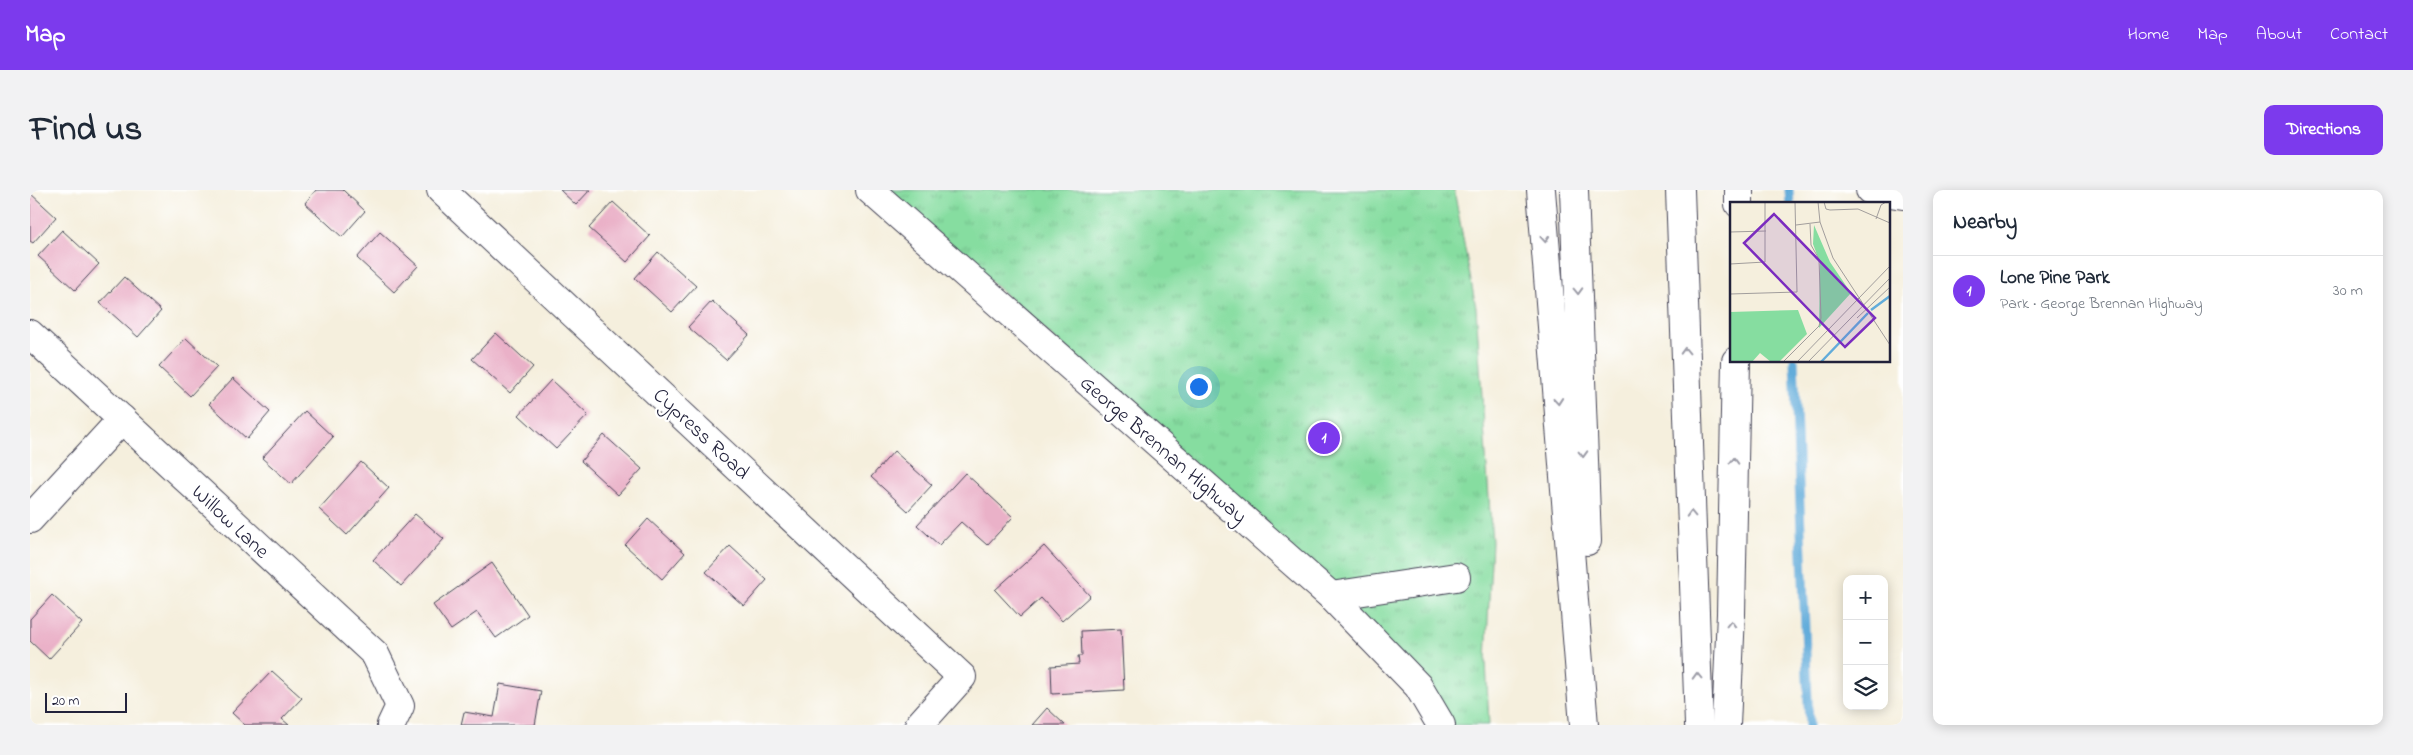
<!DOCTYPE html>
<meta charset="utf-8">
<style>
:root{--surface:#fff;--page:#f2f2f3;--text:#1f2937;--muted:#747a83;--line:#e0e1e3;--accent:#7c3aed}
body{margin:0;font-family:"Indie Flower",sans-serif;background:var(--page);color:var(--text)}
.controls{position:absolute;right:15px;bottom:15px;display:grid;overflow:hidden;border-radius:10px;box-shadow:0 2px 12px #0003}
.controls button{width:45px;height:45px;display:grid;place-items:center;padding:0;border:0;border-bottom:1px solid var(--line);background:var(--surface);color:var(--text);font:25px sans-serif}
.scale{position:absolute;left:15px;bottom:12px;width:82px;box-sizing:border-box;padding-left:5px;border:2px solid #22223b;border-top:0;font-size:14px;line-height:18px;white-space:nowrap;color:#22223b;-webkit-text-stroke:4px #fff;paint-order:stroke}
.you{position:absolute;left:1168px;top:196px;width:18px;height:18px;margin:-12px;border:4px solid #fff;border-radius:50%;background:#1a73e8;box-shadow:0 0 0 8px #1a73e833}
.badge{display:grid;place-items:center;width:32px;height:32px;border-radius:50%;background:var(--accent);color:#fff;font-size:16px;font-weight:700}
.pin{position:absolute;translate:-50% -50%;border:2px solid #fff;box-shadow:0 1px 5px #0006}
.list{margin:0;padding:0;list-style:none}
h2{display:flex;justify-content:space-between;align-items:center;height:65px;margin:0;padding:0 20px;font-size:21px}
h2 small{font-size:16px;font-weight:400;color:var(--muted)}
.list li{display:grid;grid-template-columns:32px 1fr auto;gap:15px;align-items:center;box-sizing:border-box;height:70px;padding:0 20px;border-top:1px solid var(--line)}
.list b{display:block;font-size:19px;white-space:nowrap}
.list p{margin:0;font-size:16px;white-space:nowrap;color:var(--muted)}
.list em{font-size:16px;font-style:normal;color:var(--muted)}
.icon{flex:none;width:28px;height:28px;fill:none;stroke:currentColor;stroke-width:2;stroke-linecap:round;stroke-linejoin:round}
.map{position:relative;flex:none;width:1873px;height:535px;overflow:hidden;border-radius:10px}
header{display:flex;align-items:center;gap:30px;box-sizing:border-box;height:70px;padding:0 25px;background:var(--accent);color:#fff}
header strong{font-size:24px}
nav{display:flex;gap:28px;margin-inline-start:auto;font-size:18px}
.intro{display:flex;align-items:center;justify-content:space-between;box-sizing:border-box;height:120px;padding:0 30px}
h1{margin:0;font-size:35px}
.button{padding:12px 22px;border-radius:10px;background:var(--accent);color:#fff;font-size:18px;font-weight:700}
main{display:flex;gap:30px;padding:0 30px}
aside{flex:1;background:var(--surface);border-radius:10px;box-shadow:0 2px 12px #0003}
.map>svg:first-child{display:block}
</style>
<header>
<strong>Map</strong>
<nav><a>Home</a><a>Map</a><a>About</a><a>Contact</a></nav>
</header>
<div class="intro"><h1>Find us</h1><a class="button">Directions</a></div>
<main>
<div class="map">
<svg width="1873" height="535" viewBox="0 0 1873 535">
<defs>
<pattern id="park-tufts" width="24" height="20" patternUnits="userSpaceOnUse" patternTransform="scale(1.25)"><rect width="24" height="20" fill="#86dda0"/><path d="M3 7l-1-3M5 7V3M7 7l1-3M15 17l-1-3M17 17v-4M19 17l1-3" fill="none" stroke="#73bd8b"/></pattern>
</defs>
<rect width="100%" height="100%" fill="#fff"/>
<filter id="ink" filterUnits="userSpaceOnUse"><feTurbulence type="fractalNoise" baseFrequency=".02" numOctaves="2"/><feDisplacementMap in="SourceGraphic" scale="10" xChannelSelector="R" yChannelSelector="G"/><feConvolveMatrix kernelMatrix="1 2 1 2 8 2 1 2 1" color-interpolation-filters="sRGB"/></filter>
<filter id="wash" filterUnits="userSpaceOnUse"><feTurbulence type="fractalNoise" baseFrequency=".0096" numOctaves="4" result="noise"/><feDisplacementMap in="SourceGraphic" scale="20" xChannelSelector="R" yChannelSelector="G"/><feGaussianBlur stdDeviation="1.12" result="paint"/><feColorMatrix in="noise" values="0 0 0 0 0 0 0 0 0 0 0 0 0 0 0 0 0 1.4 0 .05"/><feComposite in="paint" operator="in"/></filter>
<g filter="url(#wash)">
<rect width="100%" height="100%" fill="#f5efdd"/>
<path fill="url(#park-tufts)" stroke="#54806e" d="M859 0H1424L1446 118 1462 352 1456 470 1459 535H1421L1095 212Z"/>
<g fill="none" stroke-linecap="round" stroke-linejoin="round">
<g stroke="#62acda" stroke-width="9">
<path d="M1759 0 1760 14"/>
<path d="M1764 171 1779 535"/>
</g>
</g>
<g id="blocks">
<g fill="#eab1c8">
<path d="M286 0H313L335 21 312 47 275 13Z"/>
<path d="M530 0H560L546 15Z"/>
<path d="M0 3 26 27 3 53 0 51Z"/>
<path d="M583 12 620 46 597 72 559 38Z"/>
<path d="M32 40 69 74 45 100 8 66Z"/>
<path d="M350 42 388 76 364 102 327 68Z"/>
<path d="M628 62 666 96 642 122 605 88Z"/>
<path d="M94 87 131 121 108 147 70 113Z"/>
<path d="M682 111 719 145 696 170 658 137Z"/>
<path d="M466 143 503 177 480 203 442 169Z"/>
<path d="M156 148 187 177 160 206 129 177Z"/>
<path d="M203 188 240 222 217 249 179 214Z"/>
<path d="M521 190 558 225 526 259 489 225Z"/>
<path d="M275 221 303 247 261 294 232 268Z"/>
<path d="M574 245 612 279 588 305 551 271Z"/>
<path d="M864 261 902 295 878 321 841 287Z"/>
<path d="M331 272 359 298 317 345 289 319Z"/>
<path d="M935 283 983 327 957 355 931 332 909 355 887 335Z"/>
<path d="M385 324 414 349 371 396 343 370Z"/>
<path d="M618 329 655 363 632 389 595 355Z"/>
<path d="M700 356 737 390 714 416 676 382Z"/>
<path d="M1014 356 1060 406 1032 431 1011 408 990 427 965 400Z"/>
<path d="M462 373 498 425 466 448 447 422 421 440 403 415Z"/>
<path d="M22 405 52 433 19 469 0 451V429Z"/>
<path d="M1091 439 1094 500 1022 504 1021 476 1049 474 1048 466H1052L1051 441Z"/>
<path d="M242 481 272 508 252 529 259 535H215L202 523Z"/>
<path d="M470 494 511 501 505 535H431L434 522 464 527Z"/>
<path d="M1017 518 1035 535H1002Z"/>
</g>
</g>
</g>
<g filter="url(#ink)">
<use href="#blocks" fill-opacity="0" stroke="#424153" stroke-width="1"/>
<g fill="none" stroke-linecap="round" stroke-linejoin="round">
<g stroke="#424153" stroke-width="30">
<g id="minor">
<path d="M411 0 932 487 889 535"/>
<path d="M840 0 1301 406 1388 496 1411 535"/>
<path d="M0 144 345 464 370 516 361 535"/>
<path d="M0 329 92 229"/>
<path d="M1301 406 1426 387"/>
</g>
</g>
<g stroke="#424153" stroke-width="30">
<path id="secondary" d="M1840 0 1873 5"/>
</g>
<g stroke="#424153" stroke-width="30">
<g id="motorway">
<path d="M1511 0 1554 535"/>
<path d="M1544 0 1557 351"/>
<path d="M1650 0 1669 535"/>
<path d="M1709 14V0"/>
<path d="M1696 535 1701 424 1706 171"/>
</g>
</g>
<use href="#minor" stroke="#fff" stroke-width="28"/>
<use href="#secondary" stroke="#fff" stroke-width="28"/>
<use href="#motorway" stroke="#fff" stroke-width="28"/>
</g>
<defs><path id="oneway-chevron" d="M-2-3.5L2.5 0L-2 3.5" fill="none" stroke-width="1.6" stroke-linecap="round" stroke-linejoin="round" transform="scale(1.25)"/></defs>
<g stroke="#9c9ca7">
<use href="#oneway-chevron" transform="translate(1515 49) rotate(85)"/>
<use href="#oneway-chevron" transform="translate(1548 101) rotate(88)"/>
<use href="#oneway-chevron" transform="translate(1655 161) rotate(-92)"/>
<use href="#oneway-chevron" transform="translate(1528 211) rotate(85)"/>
<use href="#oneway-chevron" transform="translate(1553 264) rotate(88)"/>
<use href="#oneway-chevron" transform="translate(1704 271) rotate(-89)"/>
<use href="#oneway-chevron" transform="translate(1661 324) rotate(-92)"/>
<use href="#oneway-chevron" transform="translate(1701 434) rotate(-88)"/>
<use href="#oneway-chevron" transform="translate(1667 486) rotate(-92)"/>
</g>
</g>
<g text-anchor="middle" stroke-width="4.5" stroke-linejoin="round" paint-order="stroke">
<g font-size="21" fill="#22223b" stroke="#fff">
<text transform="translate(672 243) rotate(43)" y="7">Cypress Road</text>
<text transform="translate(1134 259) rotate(41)" y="7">George Brennan Highway</text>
<text transform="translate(201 331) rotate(43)" y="7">Willow Lane</text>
</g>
</g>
<g transform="translate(1700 12)">
<rect width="160" height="160" fill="#f5efdd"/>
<path d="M84 23 100 60 121 91 89 126 90 61 83 42ZM68 108 77 132 49 160H41L30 151 22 160H0V110Z" fill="#86dda0"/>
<path fill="none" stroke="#62acda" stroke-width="2.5" d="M141 108 160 94M91 160 138 111"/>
<path fill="none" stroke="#a19d9c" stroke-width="1" d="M88 0 90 20 103 56 160 143M94 0 96 7 100 8 128 7 160 21M146 17 151 3 156 0M66 23 90 20M0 30 36 29M0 62 35 60V0M0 92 67 90 65 0M127 116 160 85M53 160 89 124 91 116 89 57 81 43 80 22M67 160 160 64M78 160 160 76"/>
<path fill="#7b2cbf" fill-opacity="0.15" stroke="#7b2cbf" stroke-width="2.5" d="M44 12 145 116 115 145 14 41Z"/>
<rect width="160" height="160" fill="none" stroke="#22223b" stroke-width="2.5"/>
</g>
</svg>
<div class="controls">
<button>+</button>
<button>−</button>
<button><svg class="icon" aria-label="layers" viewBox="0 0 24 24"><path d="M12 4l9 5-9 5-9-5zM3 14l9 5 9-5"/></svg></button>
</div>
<div class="scale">20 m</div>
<div class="you"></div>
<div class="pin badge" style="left:1294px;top:248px">1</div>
</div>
<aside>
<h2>Nearby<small></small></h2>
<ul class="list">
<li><span class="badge">1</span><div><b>Lone Pine Park</b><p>Park · George Brennan Highway</p></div><em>30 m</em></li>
</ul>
</aside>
</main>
